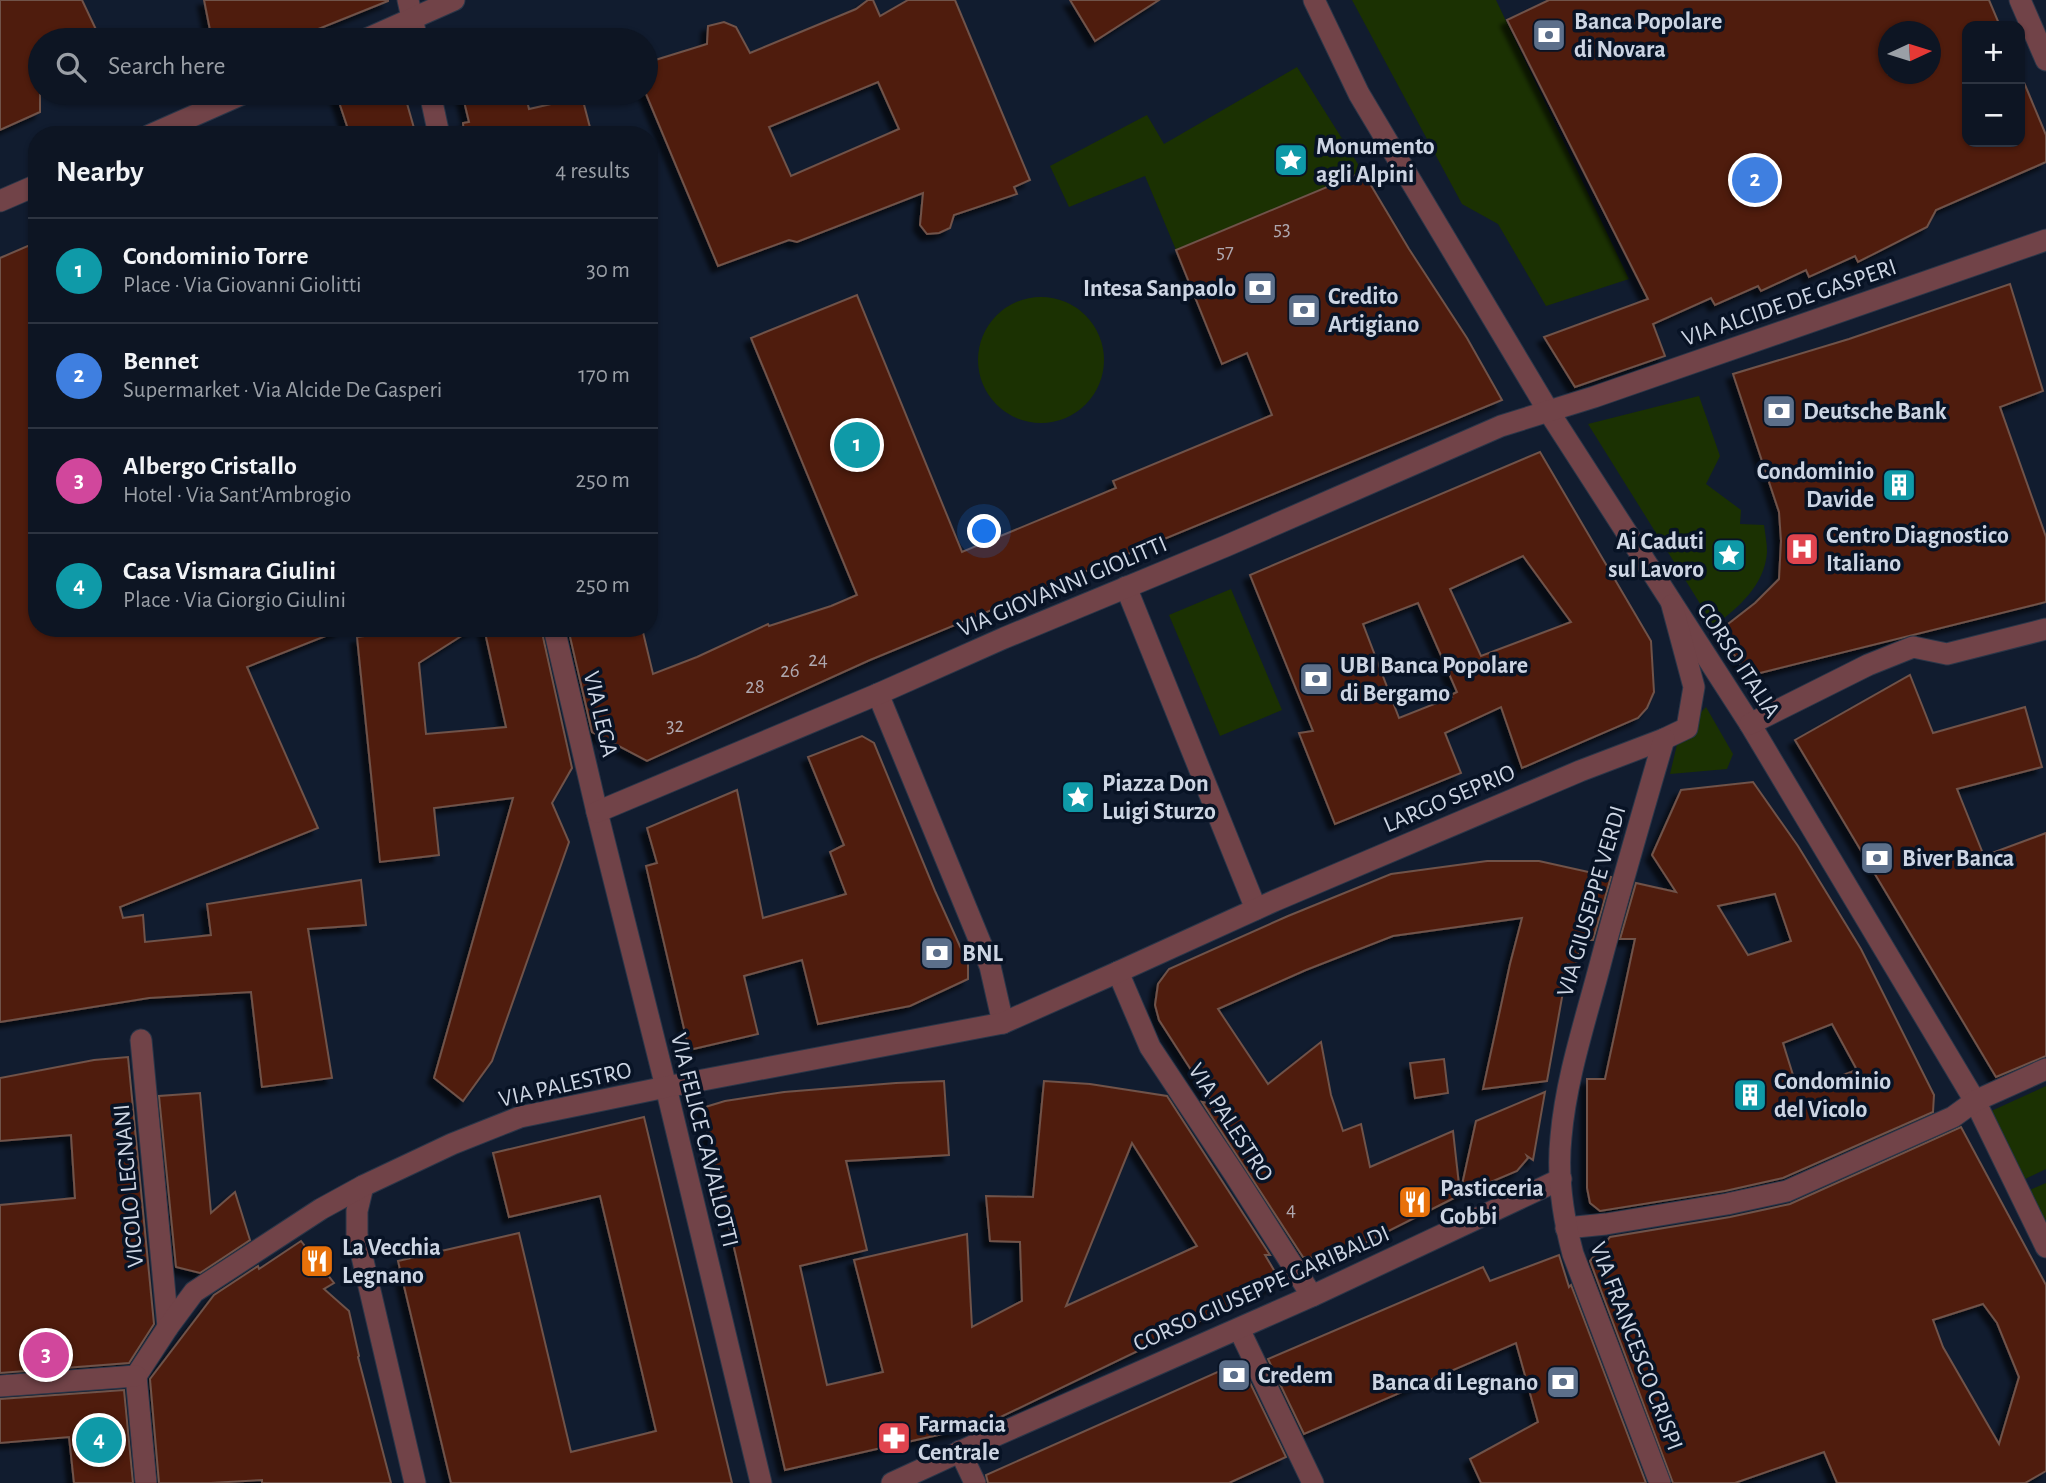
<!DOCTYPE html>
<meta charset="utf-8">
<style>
:root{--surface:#0d1523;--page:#1b2230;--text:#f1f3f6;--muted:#9a9fa6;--line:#2d3441;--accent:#0b8043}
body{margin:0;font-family:"Alegreya Sans",sans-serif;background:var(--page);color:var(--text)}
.controls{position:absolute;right:21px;top:21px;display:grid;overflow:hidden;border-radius:14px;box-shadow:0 2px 5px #0004}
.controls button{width:63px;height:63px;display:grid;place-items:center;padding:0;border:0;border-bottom:2px solid var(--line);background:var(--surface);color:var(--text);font:35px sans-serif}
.compass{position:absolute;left:1878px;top:21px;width:63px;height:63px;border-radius:50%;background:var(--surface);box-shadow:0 2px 5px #0004;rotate:86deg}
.you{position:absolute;left:985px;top:532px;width:24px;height:24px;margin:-18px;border:5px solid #fff;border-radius:50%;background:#1a73e8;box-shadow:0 0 0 10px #1a73e833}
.badge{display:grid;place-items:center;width:46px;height:46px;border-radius:50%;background:var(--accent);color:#fff;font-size:23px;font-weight:700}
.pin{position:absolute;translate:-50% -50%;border:4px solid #fff;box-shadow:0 2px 7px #0006}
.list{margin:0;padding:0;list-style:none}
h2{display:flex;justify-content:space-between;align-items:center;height:91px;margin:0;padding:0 28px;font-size:30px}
h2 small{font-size:23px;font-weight:400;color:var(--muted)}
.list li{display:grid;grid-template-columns:46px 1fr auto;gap:21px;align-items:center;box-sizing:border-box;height:105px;padding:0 28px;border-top:2px solid var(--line)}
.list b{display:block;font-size:26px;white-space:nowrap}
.list p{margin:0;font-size:23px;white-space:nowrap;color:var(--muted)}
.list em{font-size:23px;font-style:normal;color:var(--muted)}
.icon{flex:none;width:38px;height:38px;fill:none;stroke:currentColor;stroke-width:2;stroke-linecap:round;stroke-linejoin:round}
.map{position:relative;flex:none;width:2046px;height:1483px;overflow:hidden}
.search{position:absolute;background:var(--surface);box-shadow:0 2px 5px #0004;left:28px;top:28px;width:630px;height:77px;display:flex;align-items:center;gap:18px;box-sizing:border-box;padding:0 24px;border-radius:38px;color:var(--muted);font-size:26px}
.panel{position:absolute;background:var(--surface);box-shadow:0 2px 5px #0004;left:28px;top:126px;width:630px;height:511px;border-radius:28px}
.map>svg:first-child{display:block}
</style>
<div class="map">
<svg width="2046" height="1483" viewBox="0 0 2046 1483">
<defs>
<filter id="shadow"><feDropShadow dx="-6" dy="6" stdDeviation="2" flood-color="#0009"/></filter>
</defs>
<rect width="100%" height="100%" fill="#111c2f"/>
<g fill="#1b3102">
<path d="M1352 0H1496L1629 279 1546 306 1498 224 1462 204Z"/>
<path d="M1297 67 1363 172 1176 250 1145 176 1069 207 1050 166 1147 115 1164 144Z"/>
<circle cx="1041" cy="360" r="63"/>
<path d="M1699 396 1720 456 1706 484 1741 510 1740 524 1764 525C1765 533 1767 543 1767 552 1765 585 1738 608 1714 626L1588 424Z"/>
<path d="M1231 589 1282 710 1220 736 1169 615Z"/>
<path d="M1706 707 1733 754 1727 769 1670 774 1679 736Z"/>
<path d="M2046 1086V1169L2023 1180 1989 1112Z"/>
<path d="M2046 1183V1234L2025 1192Z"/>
</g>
<g fill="#501d0e" stroke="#6f5249" stroke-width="2" fill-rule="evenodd" filter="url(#shadow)">
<path d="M0 0H82L101 40H40V112L0 130Z"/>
<path d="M204 0H388V1L291 40H212Z"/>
<path d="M868 0H873L880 16 908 0H955L1030 180 1014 187 1017 194 954 215 950 228 939 233 927 234 920 225 923 193 797 242 789 240 718 266 646 94V76L655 72 652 61 707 44 708 26 724 22 736 27 750 53 856 9ZM878 82 899 129 791 176 769 127Z"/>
<path d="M1070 0H1159L1095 41Z"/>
<path d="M1549 0H1989L2000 26H1967V142H2020V73L2046 135V162L1936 210 1927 227 1858 262 1855 256 1809 277 1806 270 1761 291 1758 286 1715 305 1711 298 1653 324 1665 356 1575 387 1544 337 1648 299 1507 20ZM1888 32H1930V74H1888Z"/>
<path d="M336 93H404L416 135H350Z"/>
<path d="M462 93H525L529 109 582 97 592 135H464L463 123 469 122Z"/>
<path d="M1363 172 1409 249 1467 338 1502 400 870 660 647 761 592 732 568 628H642L653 674 697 657 768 624 769 626 831 606 857 595 751 338 857 295 962 552 1116 488 1113 481 1272 415 1247 353 1222 364 1176 250Z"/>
<path d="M37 242V628H340L341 630 247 667 318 828 120 907 123 918 143 915 145 942 211 935 207 904 361 880 366 925 308 929 332 1078 262 1087 251 992 149 998 0 1022V258Z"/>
<path d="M2010 284 2043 391 2000 407 2046 537V602L1748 676 1719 631 1755 603 1779 579 1781 541 1779 512 1733 374 1849 339Z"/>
<path d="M1540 452 1651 641 1654 692 1647 708 1638 718 1522 768 1501 707 1445 733 1461 773 1335 824 1299 733 1313 731 1250 575ZM1523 556 1571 622 1481 656 1450 589ZM1418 603 1457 692 1451 695 1452 697 1399 718 1363 624Z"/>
<path d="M425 628H474L419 663 426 734 506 727 484 628H541L572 768 552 803 569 842 492 1061 463 1101 434 1078 513 798 434 808 439 855 380 862 357 637Z"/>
<path d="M1910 675 1933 733 2025 707 2042 767 1957 789 1984 856 2046 833V1056L1996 1077 1795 740Z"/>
<path d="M862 736 874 743 935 891 968 964V979L910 1006 818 1024 802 960 744 976 758 1034 689 1050 646 866 657 863 647 828 737 790 763 918 846 894 830 852 844 845 808 757Z"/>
<path d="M1753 782 1798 846 1861 949 1934 1095 1933 1112 1783 1178 1725 1191 1600 1211 1590 1203 1587 1188V1079H1605L1635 939H1620L1636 883 1676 892 1652 855 1681 790ZM1775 894 1791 941 1748 955 1718 906ZM1832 1024 1857 1070 1798 1091 1783 1043Z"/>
<path d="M1487 861H1539L1611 877 1593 940H1582L1576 964H1568L1547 1081 1483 1089 1510 964 1522 918 1393 936 1306 970 1218 1009 1268 1084 1321 1042 1331 1095 1343 1131 1361 1124 1370 1167 1453 1131 1460 1194 1476 1121 1545 1092 1533 1160 1527 1156 1528 1158 1517 1171 1460 1195 1333 1259 1303 1257 1202 1102 1213 1104 1159 1020 1155 1005 1158 984 1169 969 1288 916 1391 874Z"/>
<path d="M128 1057 154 1324 129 1363 0 1373V1205L75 1198 71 1135 0 1141V1078L94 1060Z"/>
<path d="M1444 1059 1448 1093 1415 1098 1410 1063Z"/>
<path d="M944 1081 949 1155 846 1161 867 1250 800 1266 827 1385 883 1372 854 1260 967 1234 972 1327 1022 1301 1020 1242 990 1241 986 1196 1033 1197 1044 1081 1090 1084 1167 1096 1270 1255H1265L1281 1282 986 1424 785 1470 702 1108 725 1101 784 1092 896 1083ZM1132 1143 1197 1246 1066 1306Z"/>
<path d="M200 1093 211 1213 235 1192 250 1240 200 1273 176 1267 159 1096Z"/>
<path d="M644 1117 732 1483H451L398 1261 519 1233 571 1452 656 1431 600 1196 509 1217 493 1153Z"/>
<path d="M1961 1127 2046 1285V1471L2025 1483H1837L1824 1452 1735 1483H1673L1590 1261 1610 1237 1730 1217 1790 1204ZM1983 1304 1997 1323 2019 1377 1999 1444 1943 1347 1933 1320Z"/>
<path d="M301 1241 334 1283 324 1289 349 1311 359 1356 358 1357 391 1483H262V1480L211 1483H159L150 1379 214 1295 258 1266 259 1269Z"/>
<path d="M1559 1255 1569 1287 1571 1285 1646 1483H1481L1470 1459 1538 1422 1516 1343 1304 1434 1268 1359 1483 1267 1490 1281Z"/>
<path d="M1240 1362 1286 1457 1229 1483H988L986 1475Z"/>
<path d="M124 1390 133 1483H74L69 1437 0 1443V1399Z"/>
</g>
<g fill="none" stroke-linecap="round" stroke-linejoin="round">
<g stroke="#2b3648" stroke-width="23">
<g id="minor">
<path d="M408 0 417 40"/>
<path d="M1314 0 1359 94 1549 412 1750 724 1975 1101 2046 1247"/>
<path d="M2020 0 2046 60"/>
<path d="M364 40 454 0"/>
<path d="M430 93 439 135"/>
<path d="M150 135 245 93"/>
<path d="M0 201 37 185"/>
<path d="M1126 587 1256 909"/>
<path d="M554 628 597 812 666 1087 761 1483"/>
<path d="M878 694 990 966 1003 1023"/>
<path d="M1750 724 1868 665 1913 647 1947 654 2046 629"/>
<path d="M597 812 878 694 1004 638 1226 546 1501 426 1594 397 2046 240"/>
<path d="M1118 972 1150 1047 1235 1175 1312 1296"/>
<path d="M141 1040 168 1327"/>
<path d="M363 1186 357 1211V1235L415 1483"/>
<path d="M1566 1228 1606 1224 1727 1204 1787 1191 1953 1117 1975 1101 2046 1069"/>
<path d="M1239 1329 1313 1483"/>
<path d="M136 1376 168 1327 194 1292 321 1209 363 1186 452 1144 520 1117 666 1087 1003 1023 1118 972 1274 901 1580 771 1664 739 1687 728 1694 687 1672 605"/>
<path d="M136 1376 146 1483"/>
<path d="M0 1386 136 1376"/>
<path d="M960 1451 975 1483"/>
<path d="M892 1483 981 1442 1312 1296 1561 1179"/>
<path d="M1660 1483 1573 1254C1563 1217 1557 1175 1561 1137 1566 1079 1585 1022 1600 965 1620 889 1642 814 1664 739"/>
</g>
</g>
<use href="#minor" stroke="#714348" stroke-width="21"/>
</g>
<defs>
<g id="bank-square" transform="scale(1.75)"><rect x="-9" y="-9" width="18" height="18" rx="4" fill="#5c6f8a" stroke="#081325"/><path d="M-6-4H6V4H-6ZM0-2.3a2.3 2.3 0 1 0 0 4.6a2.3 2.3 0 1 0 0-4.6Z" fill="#fff"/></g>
<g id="sight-square" transform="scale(1.75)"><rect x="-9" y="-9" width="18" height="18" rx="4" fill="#0f9aa8" stroke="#081325"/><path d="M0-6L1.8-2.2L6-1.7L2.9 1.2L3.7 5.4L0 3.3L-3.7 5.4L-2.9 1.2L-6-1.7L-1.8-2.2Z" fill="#fff"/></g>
<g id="building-square" transform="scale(1.75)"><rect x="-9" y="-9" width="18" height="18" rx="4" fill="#0f9aa8" stroke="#081325"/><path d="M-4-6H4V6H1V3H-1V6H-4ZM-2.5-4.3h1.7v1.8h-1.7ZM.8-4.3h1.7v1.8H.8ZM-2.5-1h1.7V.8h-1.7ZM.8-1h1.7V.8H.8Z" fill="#fff"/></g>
<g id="hospital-square" transform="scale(1.75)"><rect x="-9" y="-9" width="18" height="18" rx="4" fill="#e0444e" stroke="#081325"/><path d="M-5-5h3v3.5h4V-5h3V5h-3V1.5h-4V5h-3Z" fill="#fff"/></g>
<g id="restaurant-square" transform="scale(1.75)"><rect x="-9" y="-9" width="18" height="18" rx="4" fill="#e8710a" stroke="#081325"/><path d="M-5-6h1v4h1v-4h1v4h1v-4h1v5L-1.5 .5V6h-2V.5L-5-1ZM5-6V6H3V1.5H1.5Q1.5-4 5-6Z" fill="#fff"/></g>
<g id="pharmacy-square" transform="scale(1.75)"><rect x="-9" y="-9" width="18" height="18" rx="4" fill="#e0444e" stroke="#081325"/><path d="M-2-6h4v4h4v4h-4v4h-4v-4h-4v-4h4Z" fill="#fff"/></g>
</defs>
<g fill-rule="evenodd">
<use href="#bank-square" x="1549" y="35"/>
<use href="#sight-square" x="1291" y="160"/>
<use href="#bank-square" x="1260" y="288"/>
<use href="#bank-square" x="1304" y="310"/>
<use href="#bank-square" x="1779" y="411"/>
<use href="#building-square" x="1899" y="485"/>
<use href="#hospital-square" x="1802" y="549"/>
<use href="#sight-square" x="1729" y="555"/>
<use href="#bank-square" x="1316" y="679"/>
<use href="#sight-square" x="1078" y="797"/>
<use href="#bank-square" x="1877" y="858"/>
<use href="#bank-square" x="937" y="953"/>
<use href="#building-square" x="1750" y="1095"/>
<use href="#restaurant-square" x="1415" y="1202"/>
<use href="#restaurant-square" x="317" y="1261"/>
<use href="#bank-square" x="1234" y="1375"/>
<use href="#bank-square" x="1563" y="1382"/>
<use href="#pharmacy-square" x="894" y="1438"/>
</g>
<g text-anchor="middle" stroke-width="7" stroke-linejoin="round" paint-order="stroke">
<g font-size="21" fill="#aea7ae">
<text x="1282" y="235">53</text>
<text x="1225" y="258">57</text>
<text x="818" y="666">24</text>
<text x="790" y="677">26</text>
<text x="755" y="693">28</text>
<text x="675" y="732">32</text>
<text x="1291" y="1216">4</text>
</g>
<g font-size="24" font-weight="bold" fill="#cdd5e3" stroke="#081325" text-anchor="start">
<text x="1574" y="29">Banca Popolare<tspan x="1574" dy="28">di Novara</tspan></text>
<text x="1316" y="154">Monumento<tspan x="1316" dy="28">agli Alpini</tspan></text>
<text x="1236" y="296" text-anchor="end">Intesa Sanpaolo</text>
<text x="1328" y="304">Credito<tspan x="1328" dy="28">Artigiano</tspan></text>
<text x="1803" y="419">Deutsche Bank</text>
<text x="1874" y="479" text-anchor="end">Condominio<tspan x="1874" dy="28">Davide</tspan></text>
<text x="1826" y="543">Centro Diagnostico<tspan x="1826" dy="28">Italiano</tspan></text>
<text x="1704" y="549" text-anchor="end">Ai Caduti<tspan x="1704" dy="28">sul Lavoro</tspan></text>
<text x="1340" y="673">UBI Banca Popolare<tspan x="1340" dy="28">di Bergamo</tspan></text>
<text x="1102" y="791">Piazza Don<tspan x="1102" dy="28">Luigi Sturzo</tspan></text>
<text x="1902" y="866">Biver Banca</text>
<text x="962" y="961">BNL</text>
<text x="1774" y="1089">Condominio<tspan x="1774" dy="28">del Vicolo</tspan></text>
<text x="1440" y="1196">Pasticceria<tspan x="1440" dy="28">Gobbi</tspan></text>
<text x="342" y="1255">La Vecchia<tspan x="342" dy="28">Legnano</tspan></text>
<text x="1258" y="1383">Credem</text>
<text x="1538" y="1390" text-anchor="end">Banca di Legnano</text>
<text x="918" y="1432">Farmacia<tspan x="918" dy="28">Centrale</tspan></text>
</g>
<g font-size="24" fill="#cdd5e3" stroke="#081325">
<text transform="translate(1789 302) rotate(-19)" y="8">VIA ALCIDE DE GASPERI</text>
<text transform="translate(1062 586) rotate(-23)" y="8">VIA GIOVANNI GIOLITTI</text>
<text transform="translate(1739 660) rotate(57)" y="8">CORSO ITALIA</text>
<text transform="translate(601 714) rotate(77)" y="8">VIA LEGA</text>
<text transform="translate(1449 798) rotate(-23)" y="8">LARGO SEPRIO</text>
<text transform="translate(1591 901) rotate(-74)" y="8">VIA GIUSEPPE VERDI</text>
<text transform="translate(565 1084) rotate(-13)" y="8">VIA PALESTRO</text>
<text transform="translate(1231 1122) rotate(57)" y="8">VIA PALESTRO</text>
<text transform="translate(705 1140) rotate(76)" y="8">VIA FELICE CAVALLOTTI</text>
<text transform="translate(128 1186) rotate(-95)" y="8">VICOLO LEGNANI</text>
<text transform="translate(1261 1288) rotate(-24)" y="8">CORSO GIUSEPPE GARIBALDI</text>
<text transform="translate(1637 1346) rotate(69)" y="8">VIA FRANCESCO CRISPI</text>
</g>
</g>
</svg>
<div class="controls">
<button>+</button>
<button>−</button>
</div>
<svg class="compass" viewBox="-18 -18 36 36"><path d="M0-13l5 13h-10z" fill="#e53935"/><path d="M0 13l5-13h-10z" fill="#9a9fa6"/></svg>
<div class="you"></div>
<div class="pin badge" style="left:857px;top:445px;background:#0f9aa8">1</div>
<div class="pin badge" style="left:1755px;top:180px;background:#3f7fe0">2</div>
<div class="pin badge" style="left:46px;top:1355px;background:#d1479c">3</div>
<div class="pin badge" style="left:99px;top:1440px;background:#0f9aa8">4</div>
<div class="search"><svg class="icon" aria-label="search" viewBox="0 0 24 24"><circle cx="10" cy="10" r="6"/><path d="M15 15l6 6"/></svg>Search here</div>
<section class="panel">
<h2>Nearby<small>4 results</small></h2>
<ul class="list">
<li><span class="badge" style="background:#0f9aa8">1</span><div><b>Condominio Torre</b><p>Place · Via Giovanni Giolitti</p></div><em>30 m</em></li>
<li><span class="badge" style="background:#3f7fe0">2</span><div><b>Bennet</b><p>Supermarket · Via Alcide De Gasperi</p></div><em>170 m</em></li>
<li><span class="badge" style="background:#d1479c">3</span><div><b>Albergo Cristallo</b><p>Hotel · Via Sant'Ambrogio</p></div><em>250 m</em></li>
<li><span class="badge" style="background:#0f9aa8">4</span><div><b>Casa Vismara Giulini</b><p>Place · Via Giorgio Giulini</p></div><em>250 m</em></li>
</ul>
</section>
</div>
